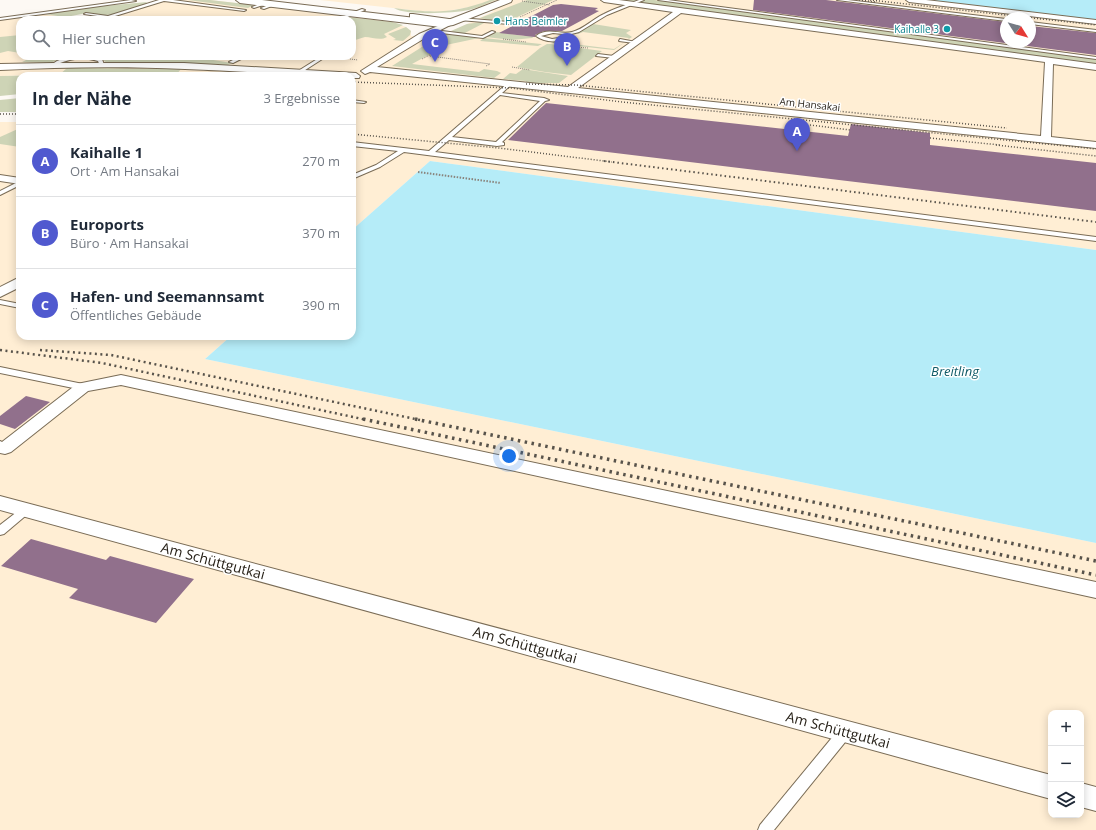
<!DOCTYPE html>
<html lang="de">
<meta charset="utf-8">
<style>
:root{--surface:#fff;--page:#f6f6f7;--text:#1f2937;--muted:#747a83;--line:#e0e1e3;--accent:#5059cf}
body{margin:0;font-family:"Open Sans",sans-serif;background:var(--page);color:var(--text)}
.controls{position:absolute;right:12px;bottom:12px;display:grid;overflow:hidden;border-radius:8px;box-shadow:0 2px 10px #0003}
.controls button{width:36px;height:36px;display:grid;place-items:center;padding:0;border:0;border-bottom:1px solid var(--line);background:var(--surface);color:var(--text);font:20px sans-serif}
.compass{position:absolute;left:1000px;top:12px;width:36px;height:36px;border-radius:50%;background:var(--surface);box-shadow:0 2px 10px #0003;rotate:127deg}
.you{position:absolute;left:509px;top:456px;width:14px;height:14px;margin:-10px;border:3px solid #fff;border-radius:50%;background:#1a73e8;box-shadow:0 0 0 6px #1a73e833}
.badge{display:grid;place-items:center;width:26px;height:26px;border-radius:50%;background:var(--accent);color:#fff;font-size:13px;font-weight:700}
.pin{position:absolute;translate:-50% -33px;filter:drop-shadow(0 1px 2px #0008)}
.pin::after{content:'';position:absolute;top:21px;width:14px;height:12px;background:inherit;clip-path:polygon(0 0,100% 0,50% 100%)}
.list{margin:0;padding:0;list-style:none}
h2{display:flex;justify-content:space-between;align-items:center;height:52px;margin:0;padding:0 16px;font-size:17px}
h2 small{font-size:13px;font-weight:400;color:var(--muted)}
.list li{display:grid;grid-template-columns:26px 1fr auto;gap:12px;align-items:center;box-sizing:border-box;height:72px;padding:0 16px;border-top:1px solid var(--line)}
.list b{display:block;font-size:15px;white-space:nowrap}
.list p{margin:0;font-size:13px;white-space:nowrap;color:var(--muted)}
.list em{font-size:13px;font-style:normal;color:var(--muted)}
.icon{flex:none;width:22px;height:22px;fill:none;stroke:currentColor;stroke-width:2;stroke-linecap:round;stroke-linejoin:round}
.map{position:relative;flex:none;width:1096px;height:830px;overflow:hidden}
.search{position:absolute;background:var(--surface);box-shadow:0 2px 10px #0003;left:16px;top:16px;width:340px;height:44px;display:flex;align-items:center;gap:10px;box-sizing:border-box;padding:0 14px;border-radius:12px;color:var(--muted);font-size:15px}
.panel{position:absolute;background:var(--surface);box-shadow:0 2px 10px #0003;left:16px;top:72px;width:340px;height:268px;border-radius:12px}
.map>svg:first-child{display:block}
</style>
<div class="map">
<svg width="1096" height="830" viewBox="0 0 1096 830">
<rect width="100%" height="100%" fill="#fdf9f4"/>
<g fill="#ffeed4" fill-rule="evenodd">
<path d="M164 0H210L392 22 406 27 411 31V36L436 39 494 11 470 7 442 12 420 11 320 0H924L1096 20V250L430 161 352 230V76H174L180 69 59 75 0 76V20L45 14 88 20H20V56H352V20H98ZM1006 18H1030V42H1006Z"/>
<path d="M0 122H20V336H231L205 359 1096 543V830H0ZM1051 713H1081V815H1051Z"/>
</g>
<g fill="#ced4b6">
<path d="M188 0H210L254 5 248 8Z"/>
<path d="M490 0H496C487 3 478 8 469 10 455 13 405 16 394 8 433 13 453 14 490 0Z"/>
<path d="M527 0H553L509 21 501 22 480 18Z"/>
<path d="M615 0H654L1096 59V65Z"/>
<path d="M147 2 143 6 117 14 105 15 87 13 66 17 97 19 95 20H83L45 14 93 7Z"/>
<path d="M347 17 392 22 403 25 384 34 387 37C380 41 372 37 365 37 360 38 357 40 352 41V20H339Z"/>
<path d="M481 22H486L463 34 451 31 467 24Z"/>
<path d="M593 24 631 30 626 33 632 37 627 40 629 38 583 32 578 34H575Z"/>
<path d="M406 27 411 31 410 35 403 41 393 40 396 39 388 34Z"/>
<path d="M496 32 524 36 527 33 536 35 532 38 512 40 486 37Z"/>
<path d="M446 34H450L479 38 446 45 428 43Z"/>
<path d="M20 35V53L8 51 0 53V37Z"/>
<path d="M572 36H576L565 43 614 49 625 42 614 50 550 43C557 40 564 40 572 36Z"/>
<path d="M484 38 541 44H542L538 46 480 41Z"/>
<path d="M547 44H551L602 51 571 75 545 72 517 67 540 48Z"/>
<path d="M425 45 443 47 412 64 479 72 484 69 497 71 501 73 494 78 392 66Z"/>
<path d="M34 56H73L59 59 51 63 22 62Z"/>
<path d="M122 56H188L232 63 224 67 108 64 102 59Z"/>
<path d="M67 68 181 69 176 75 234 76H20V94L0 96V76L59 75Z"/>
<path d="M523 69 568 76 559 83H525L526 81 503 79 510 73 516 74Z"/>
<path d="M20 98V112H0V100Z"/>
<path d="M20 128V147L0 144V137Z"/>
</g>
<g fill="#b5ecf8">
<path d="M924 0H1096V20Z"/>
<path d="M430 161 1096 250V543L205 359 231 336H352V230Z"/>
</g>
<g fill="#91708c">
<path d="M754 0H826L1006 22V42H1030V26L1096 33V55L753 10Z"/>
<path d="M561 4 598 8 595 10 599 11 562 31H544L535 35V37L499 33 553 5Z"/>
<path d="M546 103 848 136 851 124 930 133V145L1096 163V211L508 140Z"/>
<path d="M26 396 50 402 15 429 0 424V416Z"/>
<path d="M31 539 106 560 110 556 194 579 156 623 69 598 78 589 1 566Z"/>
</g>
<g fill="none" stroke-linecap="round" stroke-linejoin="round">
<g stroke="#7a6c56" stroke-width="2">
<g id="lane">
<path d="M131 0 136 1 0 20V18Z"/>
<path d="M159 0H173L246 10 244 11 164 1 102 20H96L104 17 84 14 86 13 108 16Z"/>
<path d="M639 0H644L607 15 579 32 568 35 569 37C560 43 545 43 536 36 547 27 560 35 572 32 584 29 593 19 604 14 615 8 627 5 639 0ZM553 33 563 34 565 37 552 39 541 36Z"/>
<path d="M658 0H668L1096 57V59Z"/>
<path d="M837 0H848L1006 19V21Z"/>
<path d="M265 2 266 4 254 8 252 7Z"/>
<path d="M274 3 277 4 264 9 261 8Z"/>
<path d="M362 9 365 10 340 20H334Z"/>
<path d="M460 18 509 22 511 23 509 24 459 20Z"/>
<path d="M1030 22 1096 30V32L1030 24Z"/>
<path d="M434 30 482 36 492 31 495 32 483 38 433 32Z"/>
<path d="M620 39 636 42 634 43 619 41Z"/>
<path d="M598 54 614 56 616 57 614 58 596 56Z"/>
<path d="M70 56H88L102 59 104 65 100 66 98 61C79 56 70 59 53 66L51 65 57 61Z"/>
<path d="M241 56H247L233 63 229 62Z"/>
<path d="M322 56H327L299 74 295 73Z"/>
<path d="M509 82 513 83 502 93 544 98 549 100 545 101 502 142 504 143V145L497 146 449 140 435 152 1096 237V241L404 152 380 167 352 179V175L376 165 398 151 352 146V142L429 151ZM500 95 540 101 496 142 452 137Z"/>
<path d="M352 100 366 102 364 103 352 102Z"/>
<path d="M20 181V185L0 195V191Z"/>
<path d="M0 300 20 304V308L0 304Z"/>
<path d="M0 367 83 384 87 387 83 390 0 373Z"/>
<path d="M26 506 30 508 31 510 30 512 4 534 0 535V525L22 508Z"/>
<path d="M845 726 850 728 852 732 850 736 774 830H758L760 825 840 728Z"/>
</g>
</g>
<g stroke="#7a6c56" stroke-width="2">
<g id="street">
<path d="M601 0H619L680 8 1096 64V70L1053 64 1051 137 1096 142V148L370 72 365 74 361 71 419 34 445 23 410 18V14H413L449 19H452L454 23 425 38 377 67 568 87 673 12 604 2ZM681 13 1045 62 1041 136 578 88Z"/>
<path d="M906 0H926L1096 20V24L909 2Z"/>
<path d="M53 63H184L356 73 360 76 359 78H352V76C296 76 241 71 185 69 124 66 61 67 0 70V64Z"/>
<path d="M0 175 20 178V184L0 181Z"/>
<path d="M20 277V287L0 297V287Z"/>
<path d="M121 375 1096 582V598L121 385 88 391 11 452 5 454 0 453V441L2 442 77 384Z"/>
<path d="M0 496 1051 775V799L0 510Z"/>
<path d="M1081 783 1096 787V811L1081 807Z"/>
</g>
</g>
<g stroke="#7a6c56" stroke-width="2">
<path id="secondary" d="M236 0H262L441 21 448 20 500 0H512L511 2 453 25 441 27 240 3Z"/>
</g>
<g stroke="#89847d" stroke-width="1" stroke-dasharray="1 1" stroke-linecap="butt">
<path d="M522 1 550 5"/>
<path d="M520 17 557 0"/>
<path d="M503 39 526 42"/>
<path d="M575 47 588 48"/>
<path d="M430 56 490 64 486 66"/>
<path d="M350 59 358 60"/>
<path d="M422 59 447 46"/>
<path d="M512 67 530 70"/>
</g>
<path stroke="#89847d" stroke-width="2" stroke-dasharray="1.5 1.5" stroke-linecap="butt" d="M418 172 501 183"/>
<use href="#lane" fill="#fff" fill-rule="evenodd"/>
<use href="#street" fill="#fff" fill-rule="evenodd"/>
<use href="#secondary" fill="#fff" fill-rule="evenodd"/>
<g stroke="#58534b" stroke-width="1.5" stroke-dasharray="1 2" stroke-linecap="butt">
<path d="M859 0 875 2"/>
<path d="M870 0 1096 25"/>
<path d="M352 82 511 88 622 102 1096 149"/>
<path d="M526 84 576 85 1007 128"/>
<path d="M0 114H20"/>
<path d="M810 125 850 130"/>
<path d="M352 134 499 148 612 162"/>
<path d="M930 138 1000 145"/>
<path d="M996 145 1096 156"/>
</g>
<path stroke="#58534b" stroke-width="2" stroke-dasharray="1.5 3" stroke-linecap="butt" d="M604 161 1096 222"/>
<g stroke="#58534b" stroke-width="2.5" stroke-dasharray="2 3.5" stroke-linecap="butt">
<path d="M0 350 102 363 367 420"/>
<path d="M40 350 111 355 420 420"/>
</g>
<g stroke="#58534b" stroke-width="3.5" stroke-dasharray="2.5 4.5" stroke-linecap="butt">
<path d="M363 419 1096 575"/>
<path d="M415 419 1096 561"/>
</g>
</g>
<g fill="#0f9aa8" stroke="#fff" stroke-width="1.5">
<circle cx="497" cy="21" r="4"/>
<circle cx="947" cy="29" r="4"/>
</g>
<g text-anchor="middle" stroke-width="3" stroke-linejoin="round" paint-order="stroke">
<g font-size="10" fill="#0d838f" stroke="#fff" text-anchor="start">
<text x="505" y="25">Hans Beimler</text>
<text x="939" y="33" text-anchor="end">Kaihalle 3</text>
</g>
<g font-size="10" fill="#272118" stroke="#fff">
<text transform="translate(810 104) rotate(6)" y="4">Am Hansakai</text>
</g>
<g font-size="13" font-style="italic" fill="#0e5a67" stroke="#fff">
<text x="955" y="376">Breitling</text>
</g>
<g font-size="14" fill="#272118" stroke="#fff">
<text transform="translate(213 561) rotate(15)" y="5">Am Schüttgutkai</text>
<text transform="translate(525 645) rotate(15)" y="5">Am Schüttgutkai</text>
<text transform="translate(838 730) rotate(15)" y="5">Am Schüttgutkai</text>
</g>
</g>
</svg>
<div class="controls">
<button>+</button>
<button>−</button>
<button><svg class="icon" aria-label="layers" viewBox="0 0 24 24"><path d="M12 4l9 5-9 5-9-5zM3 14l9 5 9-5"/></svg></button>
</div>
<svg class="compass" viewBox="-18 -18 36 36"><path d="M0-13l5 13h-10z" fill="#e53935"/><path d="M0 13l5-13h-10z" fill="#747a83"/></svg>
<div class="you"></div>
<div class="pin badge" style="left:797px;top:151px">A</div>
<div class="pin badge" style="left:567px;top:66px">B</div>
<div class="pin badge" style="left:435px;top:62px">C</div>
<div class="search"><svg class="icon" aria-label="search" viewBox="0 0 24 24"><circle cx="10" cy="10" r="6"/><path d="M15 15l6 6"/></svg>Hier suchen</div>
<section class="panel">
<h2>In der Nähe<small>3 Ergebnisse</small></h2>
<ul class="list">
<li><span class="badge">A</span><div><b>Kaihalle 1</b><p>Ort · Am Hansakai</p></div><em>270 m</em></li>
<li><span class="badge">B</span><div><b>Euroports</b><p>Büro · Am Hansakai</p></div><em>370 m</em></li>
<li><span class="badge">C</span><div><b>Hafen- und Seemannsamt</b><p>Öffentliches Gebäude</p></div><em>390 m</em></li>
</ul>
</section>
</div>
